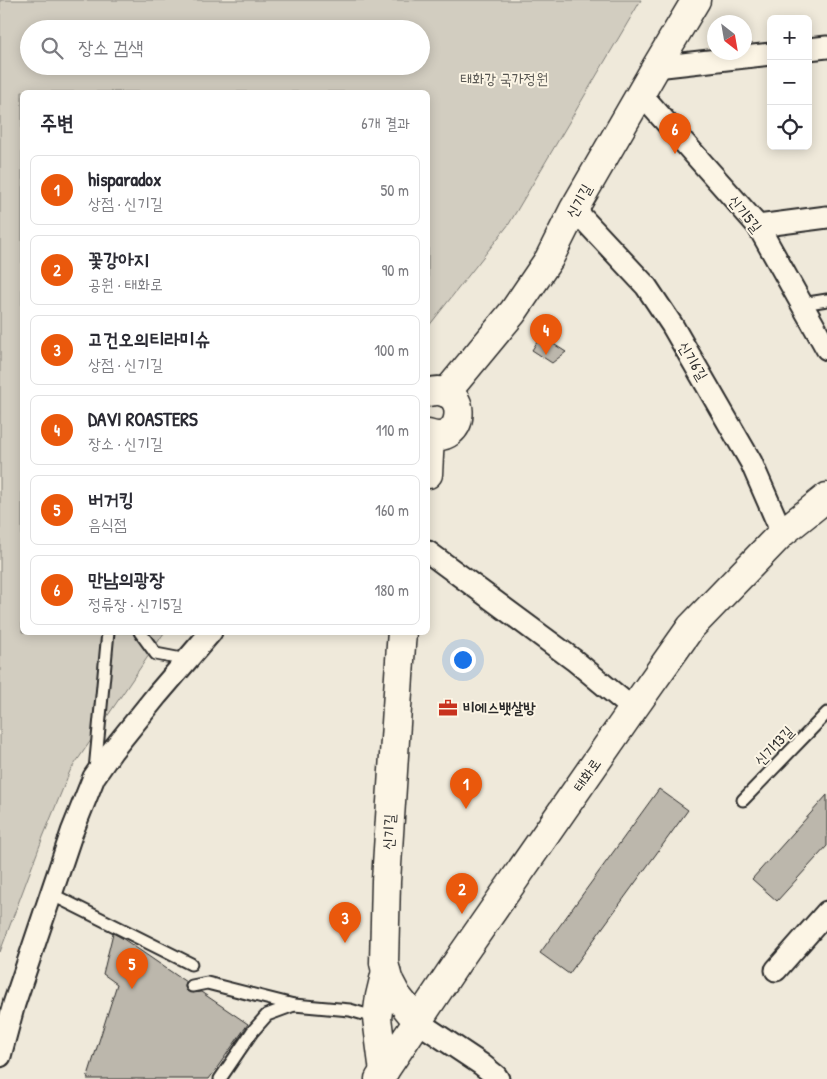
<!DOCTYPE html>
<html lang="ko">
<meta charset="utf-8">
<style>
:root{--surface:#fff;--page:#f2f2f3;--text:#2b2b33;--muted:#7c7c81;--line:#e1e1e2;--accent:#ea580c}
body{margin:0;font-family:"Patrick Hand","Poor Story",sans-serif;background:var(--page);color:var(--text)}
.controls{position:absolute;right:15px;top:15px;display:grid;overflow:hidden;border-radius:8px;box-shadow:0 2px 12px #0003}
.controls button{width:45px;height:45px;display:grid;place-items:center;padding:0;border:0;border-bottom:1px solid var(--line);background:var(--surface);color:var(--text);font:25px sans-serif}
.compass{position:absolute;left:707px;top:15px;width:45px;height:45px;border-radius:50%;background:var(--surface);box-shadow:0 2px 12px #0003;rotate:149deg}
.you{position:absolute;left:462px;top:659px;width:18px;height:18px;margin:-12px;border:4px solid #fff;border-radius:50%;background:#1a73e8;box-shadow:0 0 0 8px #1a73e833}
.badge{display:grid;place-items:center;width:32px;height:32px;border-radius:50%;background:var(--accent);color:#fff;font-size:16px;font-weight:700}
.pin{position:absolute;translate:-50% -41px;filter:drop-shadow(0 1px 2px #0008)}
.pin::after{content:'';position:absolute;top:26px;width:18px;height:15px;background:inherit;clip-path:polygon(0 0,100% 0,50% 100%)}
.list{margin:0;padding:0;list-style:none}
h2{display:flex;justify-content:space-between;align-items:center;height:65px;margin:0;padding:0 20px;font-size:21px}
h2 small{font-size:16px;font-weight:400;color:var(--muted)}
.list li{display:grid;grid-template-columns:32px 1fr auto;gap:15px;align-items:center;box-sizing:border-box;height:70px;margin:0 10px 10px;padding:0 10px;border:1px solid var(--line);border-radius:8px}
.list b{display:block;font-size:19px;white-space:nowrap}
.list p{margin:0;font-size:16px;white-space:nowrap;color:var(--muted)}
.list em{font-size:16px;font-style:normal;color:var(--muted)}
.icon{flex:none;width:28px;height:28px;fill:none;stroke:currentColor;stroke-width:2;stroke-linecap:round;stroke-linejoin:round}
.map{position:relative;flex:none;width:827px;height:1079px;overflow:hidden}
.search{position:absolute;background:var(--surface);box-shadow:0 2px 12px #0003;left:20px;top:20px;width:410px;height:55px;display:flex;align-items:center;gap:12px;box-sizing:border-box;padding:0 18px;border-radius:28px;color:var(--muted);font-size:19px}
.panel{position:absolute;background:var(--surface);box-shadow:0 2px 12px #0003;left:20px;top:90px;width:410px;height:545px;border-radius:8px}
.map>svg:first-child{display:block}
</style>
<div class="map">
<svg width="827" height="1079" viewBox="0 0 827 1079">
<rect width="100%" height="100%" fill="#efe9da"/>
<filter id="ink" filterUnits="userSpaceOnUse"><feTurbulence type="fractalNoise" baseFrequency=".02" numOctaves="2"/><feDisplacementMap in="SourceGraphic" scale="10" xChannelSelector="R" yChannelSelector="G"/><feConvolveMatrix kernelMatrix="1 2 1 2 8 2 1 2 1" color-interpolation-filters="sRGB"/></filter>
<g filter="url(#ink)">
<path fill="#d2cdc0" stroke="#7e7c76" fill-rule="evenodd" d="M0 0H641L509 224 428 327V92H22V632L164 633 70 771 43 837 0 952ZM29 29H421V66H29Z"/>
<g fill="#bcb7ac" stroke="#2b2b2b">
<path d="M541 336 566 352 552 363 532 350Z"/>
<path d="M659 789 688 810 569 974 540 953Z"/>
<path d="M827 795V846L777 901 752 879Z"/>
<path d="M113 933 122 938 186 982 185 987 187 991 193 993 201 992 248 1024 209 1079H87L117 984 103 974Z"/>
</g>
<g fill="none" stroke-linecap="round" stroke-linejoin="round">
<g stroke="#2b2b2b" stroke-width="15">
<g id="lane">
<path d="M802 304 827 300"/>
<path d="M140 632 156 654 187 660"/>
<path d="M95 770 108 632"/>
<path d="M743 800 827 713"/>
<path d="M51 894 191 964"/>
<path d="M192 986 207 983 294 1005 350 1010 377 1018"/>
<path d="M220 1079 252 1032 267 1015 294 1005"/>
</g>
</g>
<g stroke="#2b2b2b" stroke-width="25">
<g id="street">
<path d="M808 49 827 47"/>
<path d="M656 67 771 54"/>
<path d="M641 94 758 226 827 349"/>
<path d="M574 209 646 286 672 325 751 462 782 533"/>
<path d="M758 226 827 217"/>
<path d="M428 552 574 660 633 709"/>
<path d="M776 970 827 912"/>
<path d="M418 1022 481 1064 496 1076 498 1079"/>
<path d="M0 1056 14 1004 72 832 94 777 112 751 157 695 211 632"/>
</g>
</g>
<g stroke="#2b2b2b" stroke-width="31">
<g id="secondary">
<path d="M446 393 513 312 549 259 574 209 656 67 696 0"/>
<path d="M428 434C466 448 471 382 429 392"/>
<path d="M428 474 430 436"/>
<path d="M402 632 401 645 386 881 384 963 388 979 397 996 418 1022"/>
<path d="M384 1072 377 1018 380 996 386 971"/>
<path d="M379 1079 462 955 633 709 691 627 782 533 827 497"/>
</g>
</g>
<use href="#lane" stroke="#fcf5e5" stroke-width="11"/>
<use href="#street" stroke="#fcf5e5" stroke-width="21"/>
<use href="#secondary" stroke="#fcf5e5" stroke-width="28"/>
</g>
</g>
<defs>
<g id="office-bare" transform="scale(1.5)"><path d="M-6-3h4V-5.5h4V-3h4V5H-6ZM-1-4.5V-3h2v-1.5ZM-6 0V1H6V0Z" fill="#c8321e" stroke="#fcf5e5" stroke-width="2.5" paint-order="stroke"/></g>
</defs>
<g fill-rule="evenodd">
<use href="#office-bare" x="448" y="708"/>
</g>
<g text-anchor="middle" stroke-width="4" stroke-linejoin="round" paint-order="stroke">
<g font-size="15" fill="#555450" stroke="#fcf5e5">
<text x="504" y="84">태화강 국가정원</text>
</g>
<g font-size="15" fill="#2b2b2b" stroke="#fcf5e5">
<text transform="translate(579 201) rotate(-61)" y="5">신기길</text>
<text transform="translate(745 214) rotate(51)" y="5">신기5길</text>
<text transform="translate(693 361) rotate(59)" y="5">신기6길</text>
<text transform="translate(774 746) rotate(-46)" y="5">신기13길</text>
<text transform="translate(587 775) rotate(-55)" y="5">태화로</text>
<text transform="translate(389 832) rotate(-87)" y="5">신기길</text>
</g>
<g font-size="15" font-weight="bold" fill="#2b2b2b" stroke="#fcf5e5" text-anchor="start">
<text x="463" y="713">비에스뱃살방</text>
</g>
</g>
</svg>
<div class="controls">
<button>+</button>
<button>−</button>
<button><svg class="icon" aria-label="locate" viewBox="0 0 24 24"><circle cx="12" cy="12" r="6"/><path d="M12 2v4M12 18v4M2 12h4M18 12h4"/></svg></button>
</div>
<svg class="compass" viewBox="-18 -18 36 36"><path d="M0-13l5 13h-10z" fill="#e53935"/><path d="M0 13l5-13h-10z" fill="#7c7c81"/></svg>
<div class="you"></div>
<div class="pin badge" style="left:466px;top:809px">1</div>
<div class="pin badge" style="left:462px;top:914px">2</div>
<div class="pin badge" style="left:345px;top:943px">3</div>
<div class="pin badge" style="left:546px;top:355px">4</div>
<div class="pin badge" style="left:132px;top:989px">5</div>
<div class="pin badge" style="left:675px;top:154px">6</div>
<div class="search"><svg class="icon" aria-label="search" viewBox="0 0 24 24"><circle cx="10" cy="10" r="6"/><path d="M15 15l6 6"/></svg>장소 검색</div>
<section class="panel">
<h2>주변<small>6개 결과</small></h2>
<ul class="list">
<li><span class="badge">1</span><div><b>hisparadox</b><p>상점 · 신기길</p></div><em>50 m</em></li>
<li><span class="badge">2</span><div><b>꽃강아지</b><p>공원 · 태화로</p></div><em>90 m</em></li>
<li><span class="badge">3</span><div><b>고건오의티라미슈</b><p>상점 · 신기길</p></div><em>100 m</em></li>
<li><span class="badge">4</span><div><b>DAVI ROASTERS</b><p>장소 · 신기길</p></div><em>110 m</em></li>
<li><span class="badge">5</span><div><b>버거킹</b><p>음식점</p></div><em>160 m</em></li>
<li><span class="badge">6</span><div><b>만남의광장</b><p>정류장 · 신기5길</p></div><em>180 m</em></li>
</ul>
</section>
</div>
